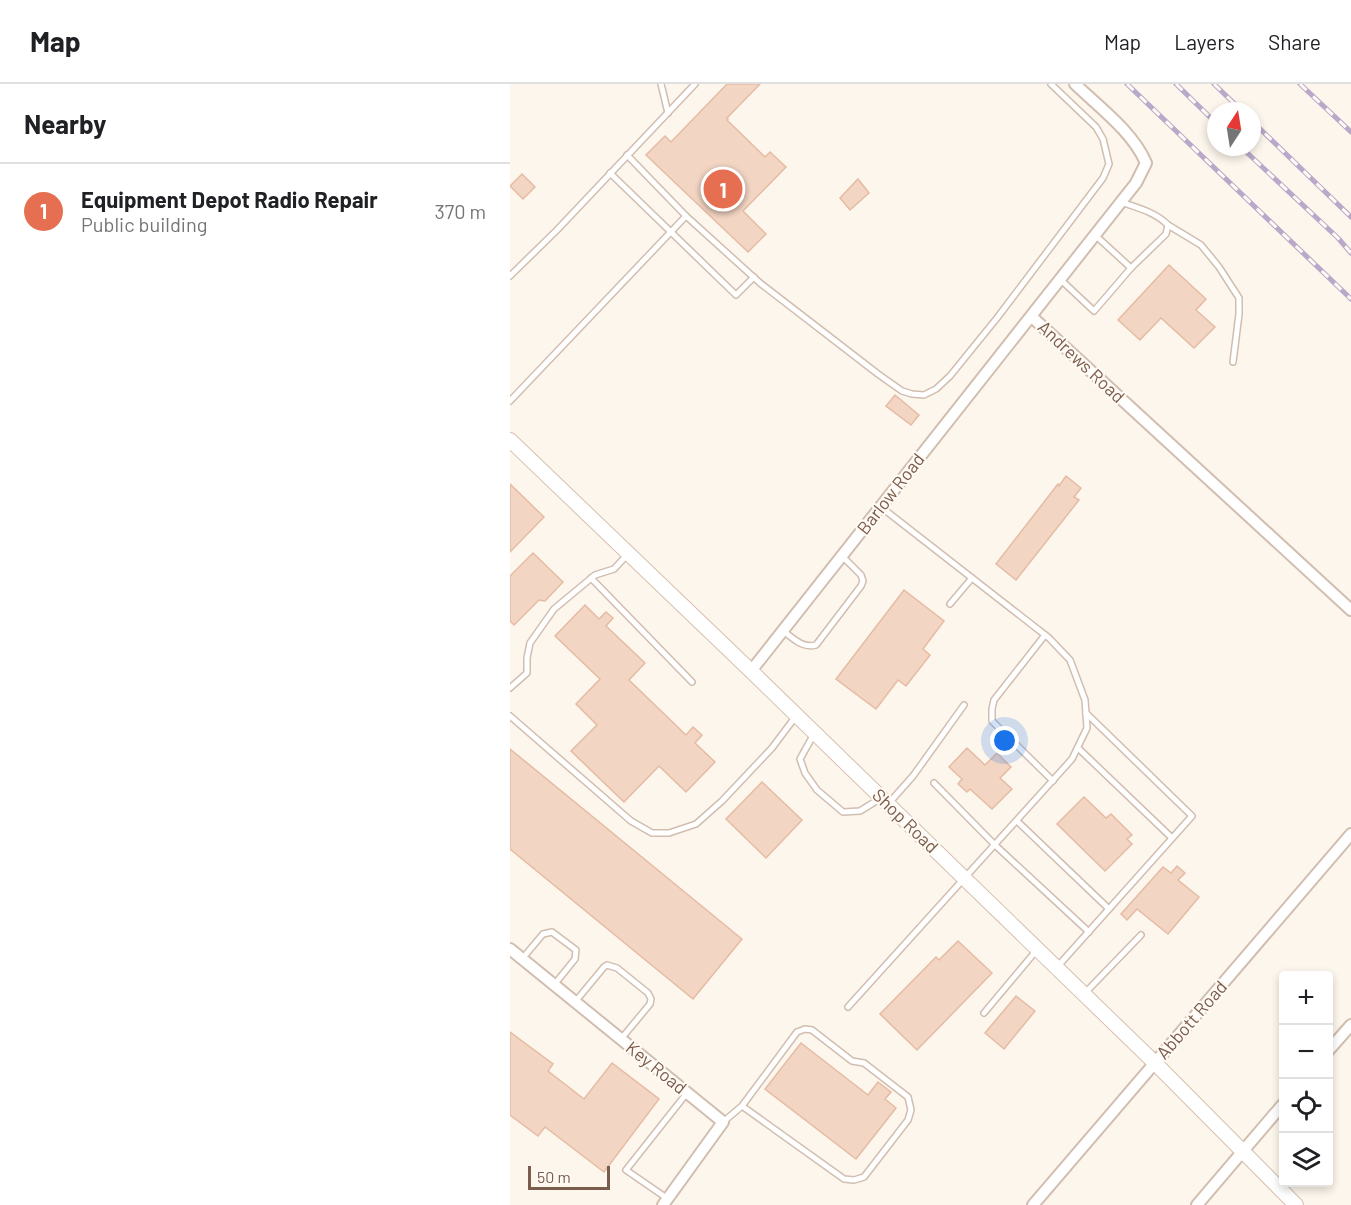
<!DOCTYPE html>
<meta charset="utf-8">
<style>
:root{--surface:#fff;--page:#f6f6f6;--text:#202124;--muted:#757577;--line:#e0e0e0;--accent:#e76f51}
body{margin:0;font-family:Barlow,sans-serif;background:var(--page);color:var(--text)}
.controls{position:absolute;right:18px;bottom:18px;display:grid;overflow:hidden;border-radius:6px;box-shadow:0 3px 9px #0003}
.controls button{width:54px;height:54px;display:grid;place-items:center;padding:0;border:0;border-bottom:2px solid var(--line);background:var(--surface);color:var(--text);font:30px sans-serif}
.compass{position:absolute;left:697px;top:18px;width:54px;height:54px;border-radius:50%;background:var(--surface);box-shadow:0 3px 9px #0003;rotate:12deg}
.scale{position:absolute;left:18px;bottom:15px;width:82px;box-sizing:border-box;padding-left:6px;border:3px solid #7a5c4d;border-top:0;font-size:16px;line-height:21px;white-space:nowrap;color:#7a5c4d;-webkit-text-stroke:4px #fffaf3;paint-order:stroke}
.you{position:absolute;left:495px;top:657px;width:21px;height:21px;margin:-15px;border:4px solid #fff;border-radius:50%;background:#1a73e8;box-shadow:0 0 0 9px #1a73e833}
.badge{display:grid;place-items:center;width:39px;height:39px;border-radius:50%;background:var(--accent);color:#fff;font-size:20px;font-weight:700}
.pin{position:absolute;translate:-50% -50%;border:3px solid #fff;box-shadow:0 2px 6px #0006}
.list{margin:0;padding:0;list-style:none}
h2{display:flex;justify-content:space-between;align-items:center;height:78px;margin:0;padding:0 24px;font-size:26px}
h2 small{font-size:20px;font-weight:400;color:var(--muted)}
.list li{display:grid;grid-template-columns:39px 1fr auto;gap:18px;align-items:center;box-sizing:border-box;height:96px;padding:0 24px;border-top:2px solid var(--line)}
.list b{display:block;font-size:22px;white-space:nowrap}
.list p{margin:0;font-size:20px;white-space:nowrap;color:var(--muted)}
.list em{font-size:20px;font-style:normal;color:var(--muted)}
.icon{flex:none;width:33px;height:33px;fill:none;stroke:currentColor;stroke-width:2;stroke-linecap:round;stroke-linejoin:round}
.map{position:relative;flex:none;width:841px;height:1121px;overflow:hidden}
header{display:flex;align-items:center;gap:36px;box-sizing:border-box;height:84px;padding:0 30px;background:var(--surface);border-bottom:2px solid var(--line)}
header strong{font-size:28px}
nav{display:flex;gap:33px;margin-inline-start:auto;font-size:21px}
main{display:flex}
aside{flex:1;background:var(--surface)}
.map>svg:first-child{display:block}
</style>
<header>
<strong>Map</strong>
<nav><a>Map</a><a>Layers</a><a>Share</a></nav>
</header>
<main>
<aside>
<h2>Nearby<small></small></h2>
<ul class="list">
<li><span class="badge">1</span><div><b>Equipment Depot Radio Repair</b><p>Public building</p></div><em>370 m</em></li>
</ul>
</aside>
<div class="map">
<svg width="841" height="1121" viewBox="0 0 841 1121">
<rect width="100%" height="100%" fill="#fdf6ec"/>
<g fill="#f3d5c3" stroke="#e6bba3" stroke-width="1.5">
<path d="M217 0H250L217 34 218 35 217 36 255 73 260 68 276 83 233 127 256 150 238 168 136 71 155 52 161 58Z"/>
<path d="M12 90 25 103 13 115 0 102Z"/>
<path d="M348 95 359 109 340 126 330 114Z"/>
<path d="M659 181 696 215 686 226 705 243 684 264 651 234 630 256 608 236Z"/>
<path d="M385 311 409 331 401 341 376 322Z"/>
<path d="M556 392 571 404 564 413 569 416 506 496 486 480 548 400 549 402Z"/>
<path d="M0 400 34 433 0 468Z"/>
<path d="M23 469 53 498 35 517 29 516 4 541 0 537V492Z"/>
<path d="M394 506 434 537 413 565 420 571 396 602 388 596 366 625 326 595Z"/>
<path d="M75 521 89 535 96 528 103 534 96 542 135 579 119 596 176 651 183 643 192 651 185 659 205 678 176 708 149 682 114 718 61 667 87 641 66 620 90 595 45 552Z"/>
<path d="M457 664 475 681 487 669 501 683 490 694 502 705 482 725 460 705 457 708 448 700 452 695 439 683Z"/>
<path d="M0 665 232 855 183 915 0 765Z"/>
<path d="M252 698 292 736 256 774 216 735Z"/>
<path d="M574 713 596 734 601 730 622 751 617 755 622 760 595 787 547 740Z"/>
<path d="M667 782 675 789 668 796 689 813 658 850 627 825 617 836 611 830 653 783 661 789Z"/>
<path d="M448 857 482 889 407 966 370 930 426 873 429 876Z"/>
<path d="M506 912 525 927 494 965 475 949Z"/>
<path d="M0 948 43 980 38 987 74 1015 102 979 149 1015 94 1088 35 1043 28 1052 0 1031Z"/>
<path d="M291 959 358 1011 368 998 381 1008 375 1015 386 1024 346 1075 255 1005Z"/>
</g>
<g fill="none" stroke-linecap="round" stroke-linejoin="round">
<g stroke="#d1beb0" stroke-width="8">
<g id="lane">
<path d="M151 0 158 29"/>
<path d="M117 71 176 132"/>
<path d="M100 89 226 211 244 193"/>
<path d="M658 141 691 161 709 183 729 214V230L723 278"/>
<path d="M585 151 621 184"/>
<path d="M0 192 47 146 185 0"/>
<path d="M551 196 584 227 621 184 656 150 658 141C645 128 628 124 611 118"/>
<path d="M0 317 176 132 250 199 368 290 392 307 402 310 414 311 426 305 440 292 487 234 593 94 599 80 593 55 586 43 541 0"/>
<path d="M81 494 182 598"/>
<path d="M440 520 462 494"/>
<path d="M273 547C283 554 293 565 306 561L351 502 353 497 351 491 332 472"/>
<path d="M535 551 484 616 482 625V637L543 697"/>
<path d="M0 604 17 589V574L20 559 44 525 85 491 104 485 117 471"/>
<path d="M0 632 121 737 142 749H159L186 740 212 717 262 664 286 632"/>
<path d="M304 650 290 675 295 689 307 706 333 728 350 727 371 714"/>
<path d="M568 664 662 754"/>
<path d="M424 699 485 761 579 848"/>
<path d="M379 719 403 692 454 621"/>
<path d="M507 737 599 825"/>
<path d="M12 875 33 850 42 848 66 866 65 875 44 901"/>
<path d="M548 882 682 732 576 629"/>
<path d="M575 909 631 851"/>
<path d="M65 918 94 883 97 881 107 884 138 909 141 915 140 920 111 955"/>
<path d="M338 923 562 675 577 644 575 616 560 576 539 554 371 423"/>
<path d="M474 929 526 867"/>
<path d="M213 1038 232 1022 287 948 295 945 302 946 342 977 354 979 398 1013 401 1026 398 1036 354 1093 344 1096 334 1095 232 1022"/>
<path d="M158 1115 116 1086 177 1009"/>
</g>
</g>
<g stroke="#d1beb0" stroke-width="14">
<g id="street">
<path d="M522 233 841 526"/>
<path d="M241 587 626 99 636 79C623 48 589 23 565 0"/>
<path d="M0 865 213 1038 153 1121"/>
<path d="M818 967 841 941"/>
<path d="M523 1121 841 750"/>
<path d="M687 1121 774 1019"/>
</g>
</g>
<g stroke="#d6c0b0" stroke-width="16">
<path id="secondary" d="M0 356 241 587 455 795 645 979 786 1121"/>
</g>
<use href="#lane" stroke="#fff" stroke-width="5"/>
<use href="#street" stroke="#fff" stroke-width="10"/>
<use href="#secondary" stroke="#fff" stroke-width="14"/>
<g stroke="#b9a8c9" stroke-width="5">
<g id="rail">
<path d="M617 0 841 215"/>
<path d="M666 0 706 39"/>
<path d="M704 0 732 27"/>
<path d="M790 0 841 48"/>
<path d="M742 37 841 133"/>
<path d="M731 63 828 154 841 169"/>
</g>
</g>
<use href="#rail" stroke="#fffaf3" stroke-width="3" stroke-dasharray="9" stroke-linecap="butt"/>
</g>
<g text-anchor="middle" stroke-width="4.5" stroke-linejoin="round" paint-order="stroke">
<g font-size="18" fill="#7a5c4d" stroke="#fffaf3">
<text transform="translate(571 278) rotate(43)" y="6">Andrews Road</text>
<text transform="translate(381 410) rotate(-52)" y="6">Barlow Road</text>
<text transform="translate(395 737) rotate(44)" y="6">Shop Road</text>
<text transform="translate(682 936) rotate(-49)" y="6">Abbott Road</text>
<text transform="translate(146 984) rotate(39)" y="6">Key Road</text>
</g>
</g>
</svg>
<div class="controls">
<button>+</button>
<button>−</button>
<button><svg class="icon" aria-label="locate" viewBox="0 0 24 24"><circle cx="12" cy="12" r="6"/><path d="M12 2v4M12 18v4M2 12h4M18 12h4"/></svg></button>
<button><svg class="icon" aria-label="layers" viewBox="0 0 24 24"><path d="M12 4l9 5-9 5-9-5zM3 14l9 5 9-5"/></svg></button>
</div>
<svg class="compass" viewBox="-18 -18 36 36"><path d="M0-13l5 13h-10z" fill="#e53935"/><path d="M0 13l5-13h-10z" fill="#757577"/></svg>
<div class="scale">50 m</div>
<div class="you"></div>
<div class="pin badge" style="left:213px;top:105px">1</div>
</div>
</main>
